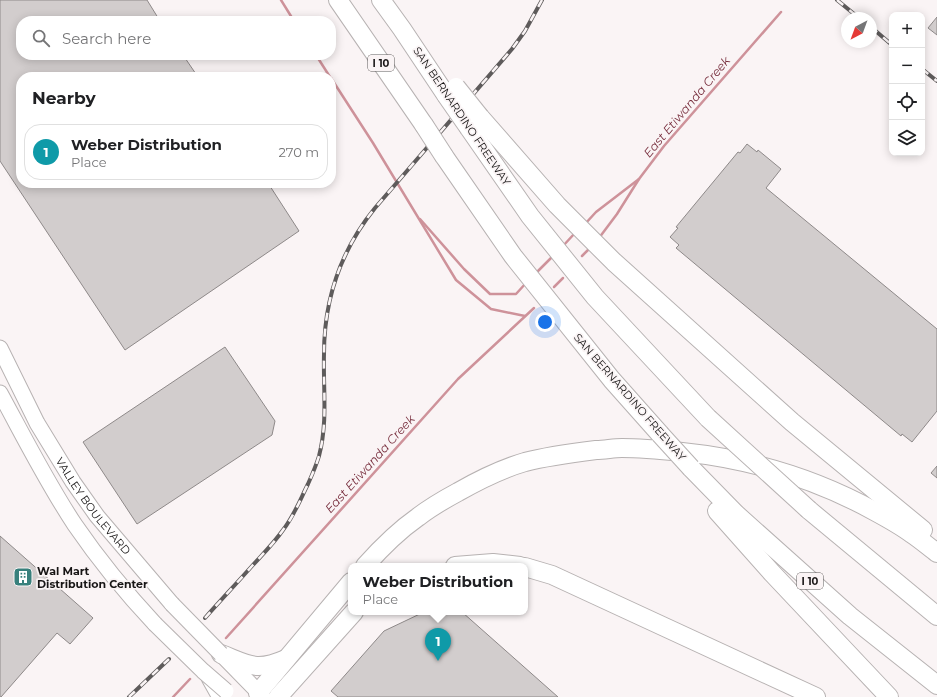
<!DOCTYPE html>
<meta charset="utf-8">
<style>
:root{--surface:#fff;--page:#f6f6f6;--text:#202124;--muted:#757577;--line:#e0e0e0;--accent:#0b8043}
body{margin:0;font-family:Montserrat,sans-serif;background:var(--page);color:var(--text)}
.controls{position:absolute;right:12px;top:12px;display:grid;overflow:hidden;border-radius:8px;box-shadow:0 2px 10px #0003}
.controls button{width:36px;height:36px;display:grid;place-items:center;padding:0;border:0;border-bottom:1px solid var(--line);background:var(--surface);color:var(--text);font:20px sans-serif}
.compass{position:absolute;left:841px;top:12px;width:36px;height:36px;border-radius:50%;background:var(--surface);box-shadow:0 2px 10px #0003;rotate:221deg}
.you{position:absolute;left:545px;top:322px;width:14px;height:14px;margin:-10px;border:3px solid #fff;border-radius:50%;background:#1a73e8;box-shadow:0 0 0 6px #1a73e833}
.badge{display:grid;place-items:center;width:26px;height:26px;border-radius:50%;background:var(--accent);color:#fff;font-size:13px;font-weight:700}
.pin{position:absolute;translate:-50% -33px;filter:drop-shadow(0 1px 2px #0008)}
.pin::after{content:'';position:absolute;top:21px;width:14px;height:12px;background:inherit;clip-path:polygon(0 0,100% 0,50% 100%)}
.popup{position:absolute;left:348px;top:563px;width:180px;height:52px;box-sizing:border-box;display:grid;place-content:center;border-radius:8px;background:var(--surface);filter:drop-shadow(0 1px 3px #0005);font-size:13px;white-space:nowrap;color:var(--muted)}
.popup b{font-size:15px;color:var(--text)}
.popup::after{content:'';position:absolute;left:50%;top:100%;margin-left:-8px;border:8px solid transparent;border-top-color:var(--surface)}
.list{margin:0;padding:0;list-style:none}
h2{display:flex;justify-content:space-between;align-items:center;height:52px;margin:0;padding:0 16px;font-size:17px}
h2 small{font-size:13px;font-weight:400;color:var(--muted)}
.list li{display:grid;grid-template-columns:26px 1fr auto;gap:12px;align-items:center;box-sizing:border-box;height:56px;margin:0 8px 8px;padding:0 8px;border:1px solid var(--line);border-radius:16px}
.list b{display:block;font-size:15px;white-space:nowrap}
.list p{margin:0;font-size:13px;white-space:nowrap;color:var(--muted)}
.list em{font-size:13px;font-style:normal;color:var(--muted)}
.icon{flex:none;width:22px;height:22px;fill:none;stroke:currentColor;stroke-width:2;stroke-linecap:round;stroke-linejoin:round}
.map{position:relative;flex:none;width:937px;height:697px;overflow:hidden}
.search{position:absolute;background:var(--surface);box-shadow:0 2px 10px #0003;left:16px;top:16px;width:320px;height:44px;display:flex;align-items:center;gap:10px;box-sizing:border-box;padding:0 14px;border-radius:16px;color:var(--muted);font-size:15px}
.panel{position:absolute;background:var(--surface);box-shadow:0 2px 10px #0003;left:16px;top:72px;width:320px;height:116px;border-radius:16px}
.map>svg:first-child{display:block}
</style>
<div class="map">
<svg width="937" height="697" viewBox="0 0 937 697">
<rect width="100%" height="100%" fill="#faf4f5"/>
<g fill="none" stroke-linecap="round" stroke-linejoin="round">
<g stroke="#ce929a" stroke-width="2.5">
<path d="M281 0 294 21"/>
<path d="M316 55 330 77"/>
<path d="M331 78 373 143 456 280 491 309 525 316"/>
<path d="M420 219 464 269 490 294H516L526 283"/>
<path d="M585 224 596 212 639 179"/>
<path d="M599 238 617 214 639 179 664 146 781 12"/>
<path d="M562 247 575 233"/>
<path d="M582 256 590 248"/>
<path d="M535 274 553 256"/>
<path d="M554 287 563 278"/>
<path d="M226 638 458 379 534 308"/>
<path d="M173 697 190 679"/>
</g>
</g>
<g fill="#d2cdcd" stroke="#8e8989">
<path d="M0 0H147L160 21H21V55H183L198 77H21V183H268L299 231 125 350 0 161Z"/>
<path d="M937 17V35L928 28Z"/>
<path d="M747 144 757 152 758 150 781 169 766 188 937 329V411L912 442 902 434 901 436 676 248 679 245 670 237 678 228 676 227 738 152 740 153Z"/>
<path d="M225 347 275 421 272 435 137 524 83 442Z"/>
<path d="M937 466V478L931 473Z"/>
<path d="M0 536 93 618 70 644 57 633 1 697H0Z"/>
<path d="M424 612H462L558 697H338L331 691 384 631Z"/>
</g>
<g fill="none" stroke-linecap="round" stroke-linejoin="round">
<g stroke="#b7b2b2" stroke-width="14">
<path id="minor" d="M208 679 218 697"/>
</g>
<g stroke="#b7b2b2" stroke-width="17">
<g id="major">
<path id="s1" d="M0 348 37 423 73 482 97 516 172 604"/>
<path d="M0 393C24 437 47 483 75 525 99 560 126 593 155 624"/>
<path d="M222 655 263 697"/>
</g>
</g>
<g stroke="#b7b2b2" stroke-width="20">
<g id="highway">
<path d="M338 0 424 125"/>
<path d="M381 0 402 29 446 95"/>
<path d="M480 117 557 205 614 262 792 422 923 530"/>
<path d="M469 128 530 216 595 297 708 418"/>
<path d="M444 156 513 256 612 380 660 434"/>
<path d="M691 468 736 514 850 616 937 685"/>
<path d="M809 510 937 616"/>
<path d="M717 511 772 573 889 697"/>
<path d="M365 566C381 548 398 531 418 517 431 507 445 499 458 492 479 480 501 469 525 462 548 456 572 453 596 450 605 450 613 448 622 448 642 448 662 450 682 452 750 459 814 478 874 511 887 518 900 525 912 534 921 540 929 547 937 553"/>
<path d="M455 566 493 563 520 566"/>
<path d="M525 567 552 575 816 697"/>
<path d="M221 654C249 665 256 672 286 659"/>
<path d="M258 693 351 582"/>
<path d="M278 697 354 612"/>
</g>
</g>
<use href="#minor" stroke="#fff" stroke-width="12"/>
<use href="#major" stroke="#fff" stroke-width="15"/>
<use href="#highway" stroke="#fff" stroke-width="18"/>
<g stroke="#5e5b5b" stroke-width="4">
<g id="rail">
<path d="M837 0 859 18"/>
<path d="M871 27 892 45"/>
<path d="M922 69 937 81"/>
<path d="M205 618C220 601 236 584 252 566 262 555 274 543 283 530 294 516 300 500 308 484 312 475 316 466 319 456 328 422 323 388 324 354 324 299 341 250 375 208L512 49 525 31 542 0"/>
<path d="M129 697 169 659"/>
</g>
</g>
<use href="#rail" stroke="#faf4f5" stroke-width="2.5" stroke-dasharray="8" stroke-linecap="butt"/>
<g stroke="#b7b2b2" stroke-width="17" stroke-linecap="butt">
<g id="major-bridge">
<path d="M172 604 221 654"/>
<path d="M155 624 203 671 226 691"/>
</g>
</g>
<g stroke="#b7b2b2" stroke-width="20" stroke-linecap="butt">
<g id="highway-bridge">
<path d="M456 87 480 117"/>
<path d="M446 95 469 128"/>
<path d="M424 125 444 156"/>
<path d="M708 418 809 510"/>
<path d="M660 434 691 468"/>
</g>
</g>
<use href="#major-bridge" stroke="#fff" stroke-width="15"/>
<use href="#highway-bridge" stroke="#fff" stroke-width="18"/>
</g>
<defs>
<g id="building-square" transform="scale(1)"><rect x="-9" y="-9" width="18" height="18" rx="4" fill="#38807c" stroke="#faf4f5"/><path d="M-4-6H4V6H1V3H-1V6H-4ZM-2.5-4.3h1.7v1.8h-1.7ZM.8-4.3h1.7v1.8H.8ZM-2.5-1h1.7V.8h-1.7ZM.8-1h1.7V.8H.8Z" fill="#fff"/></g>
</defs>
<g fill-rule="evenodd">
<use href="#building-square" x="23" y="577"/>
</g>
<g text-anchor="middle" stroke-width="3.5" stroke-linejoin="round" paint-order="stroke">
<g fill="#faf4f5" stroke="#5b5858" stroke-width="1">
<rect x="368" y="55" width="26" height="16" rx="3"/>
<rect x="797" y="573" width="26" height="16" rx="3"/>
</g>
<g font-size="10" font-weight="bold" fill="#171515">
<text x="381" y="67">I 10</text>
<text x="810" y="585">I 10</text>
</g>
<g font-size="11" fill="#171515" stroke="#faf4f5">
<text transform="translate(462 116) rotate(56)" y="4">SAN BERNARDINO FREEWAY</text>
<text transform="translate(630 397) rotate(49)" y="4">SAN BERNARDINO FREEWAY</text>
<text dy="4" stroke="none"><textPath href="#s1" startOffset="184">VALLEY BOULEVARD</textPath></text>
</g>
<g font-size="11" font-weight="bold" fill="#171515" stroke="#faf4f5" text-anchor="start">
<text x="37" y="575">Wal Mart<tspan x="37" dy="13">Distribution Center</tspan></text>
</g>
<g font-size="12" font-style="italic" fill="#782f3e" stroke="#faf4f5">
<text transform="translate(687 107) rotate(-50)" y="4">East Etiwanda Creek</text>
<text transform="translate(370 464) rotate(-48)" y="4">East Etiwanda Creek</text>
</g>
</g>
</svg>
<div class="controls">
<button>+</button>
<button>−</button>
<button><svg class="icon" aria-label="locate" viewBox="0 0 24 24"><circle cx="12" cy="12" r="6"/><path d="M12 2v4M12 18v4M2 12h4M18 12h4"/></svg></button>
<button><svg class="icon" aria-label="layers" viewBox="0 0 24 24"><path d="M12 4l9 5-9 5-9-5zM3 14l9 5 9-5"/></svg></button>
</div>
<svg class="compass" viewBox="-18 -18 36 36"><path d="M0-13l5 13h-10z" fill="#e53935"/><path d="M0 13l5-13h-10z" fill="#757577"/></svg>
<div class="you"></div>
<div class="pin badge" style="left:438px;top:661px;background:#0f9aa8">1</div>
<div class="popup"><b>Weber Distribution</b>Place</div>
<div class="search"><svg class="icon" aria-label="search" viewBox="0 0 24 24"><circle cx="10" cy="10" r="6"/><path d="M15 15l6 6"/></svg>Search here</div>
<section class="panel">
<h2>Nearby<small></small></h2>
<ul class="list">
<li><span class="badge" style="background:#0f9aa8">1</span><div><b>Weber Distribution</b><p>Place</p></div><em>270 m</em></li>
</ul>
</section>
</div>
